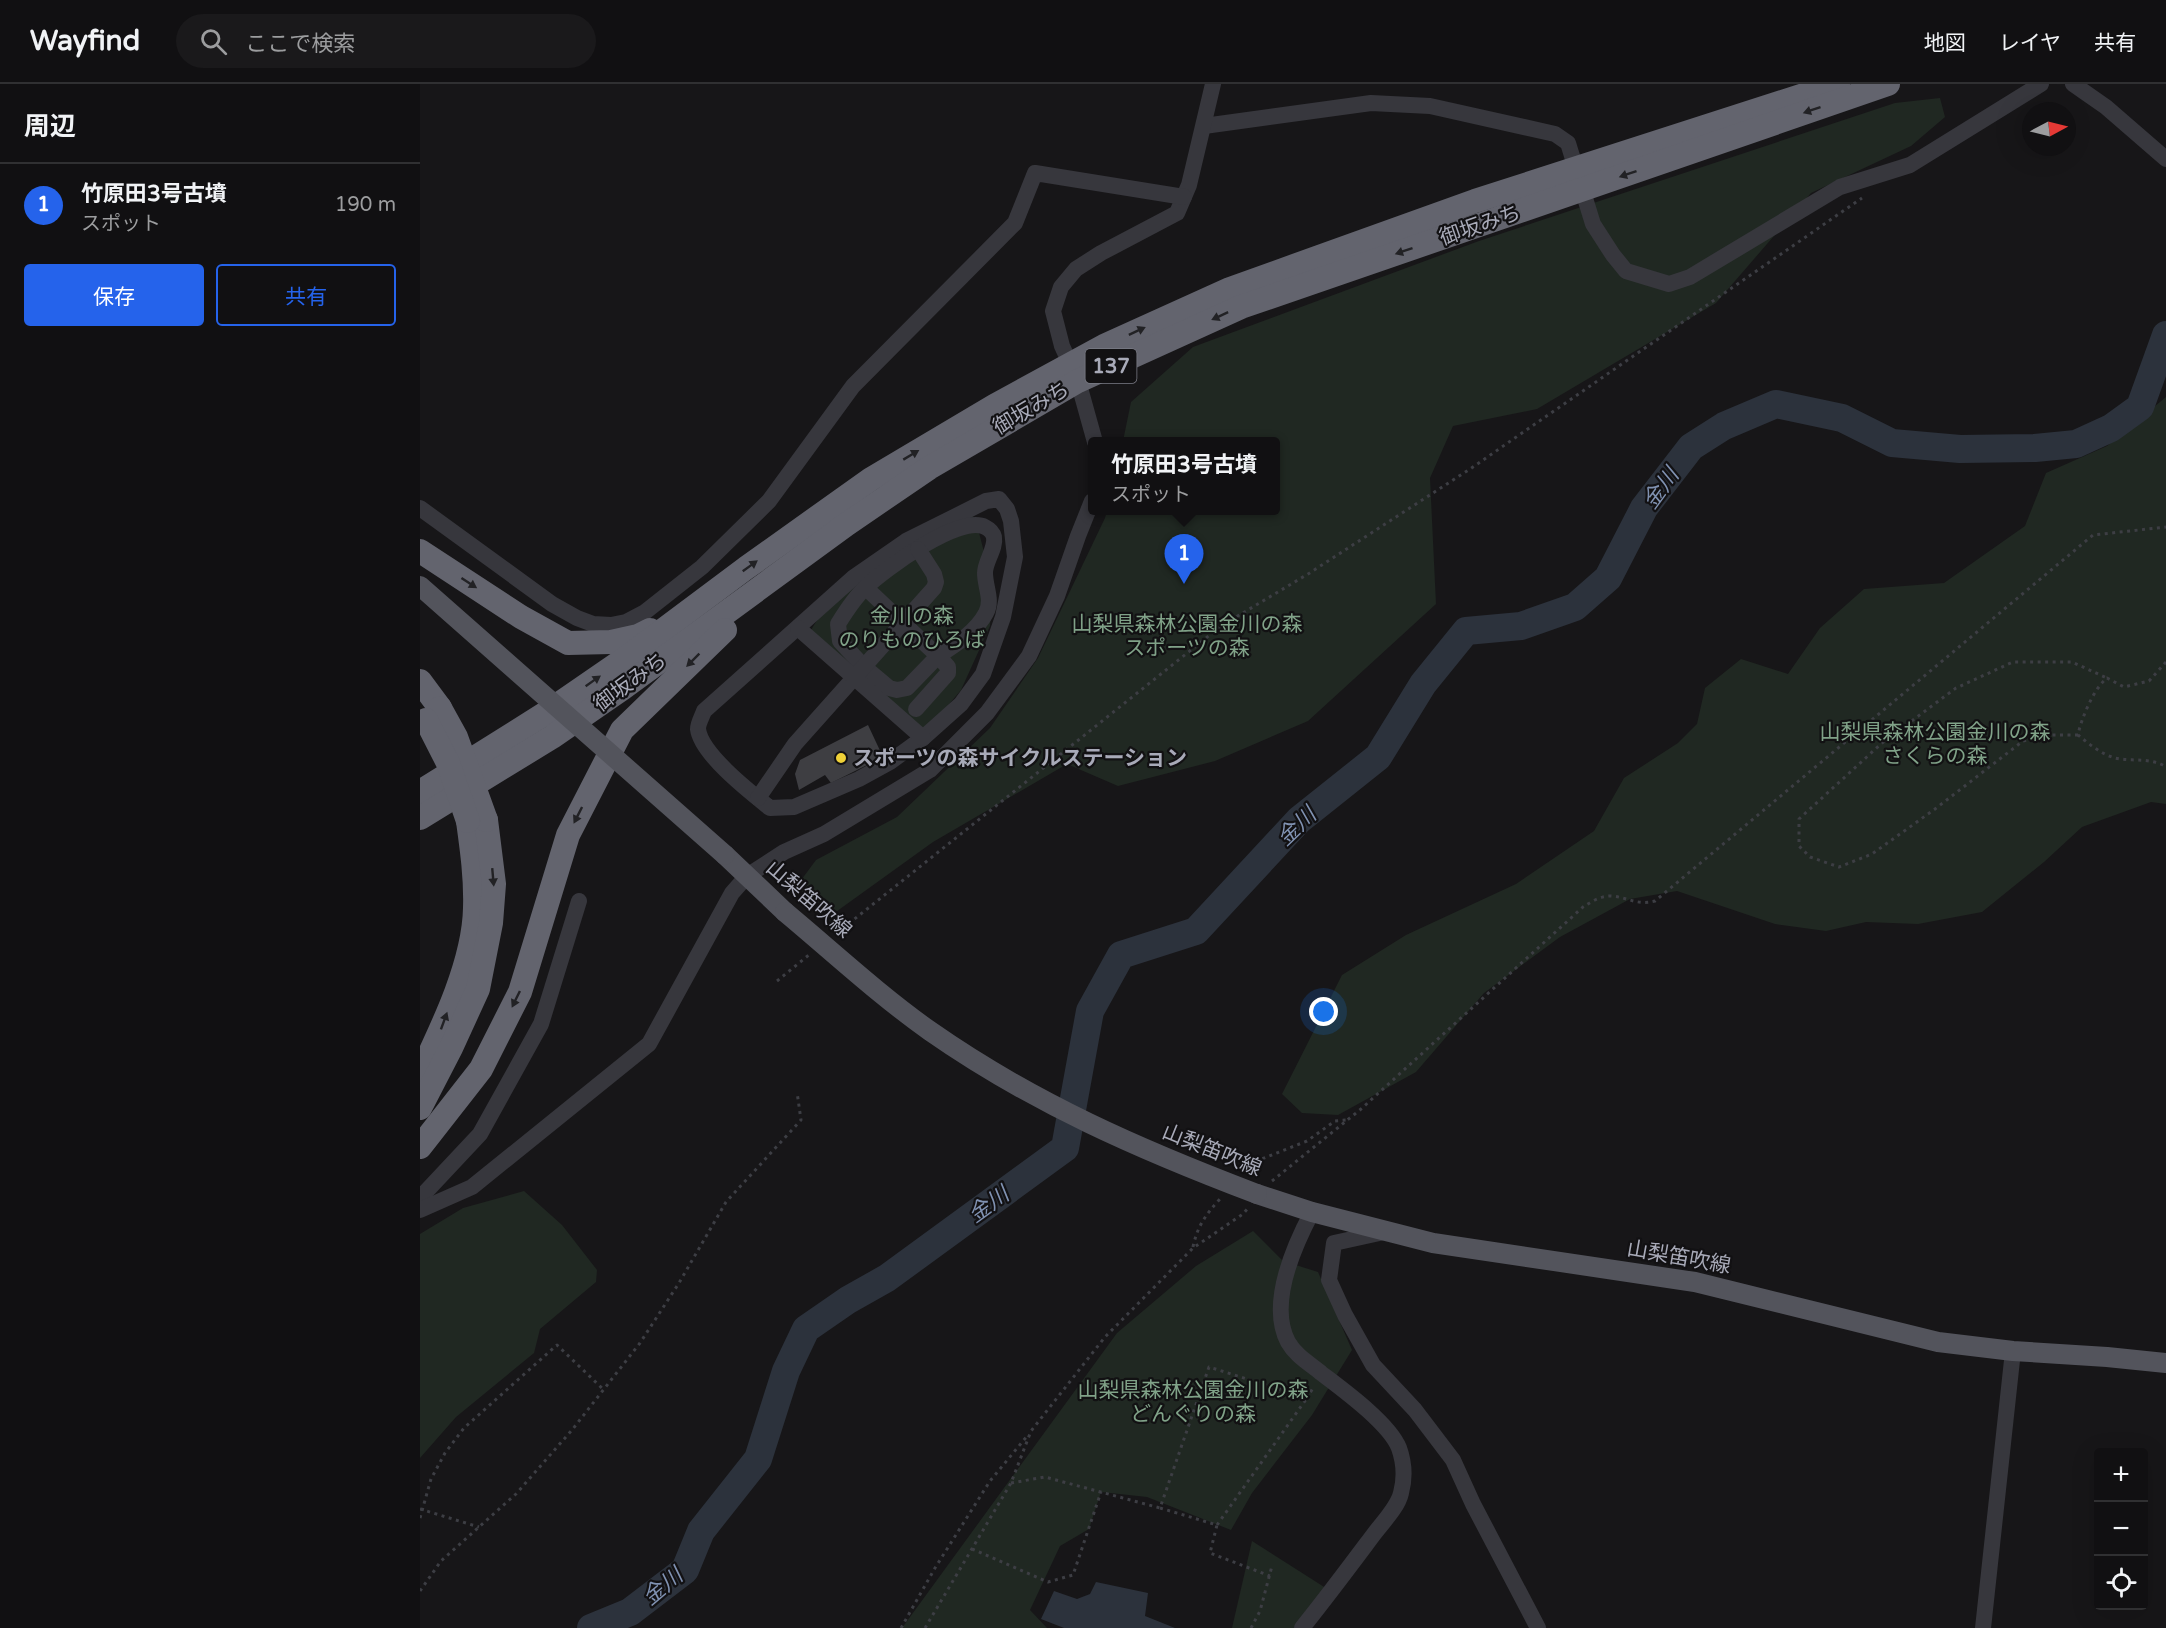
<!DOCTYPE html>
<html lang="ja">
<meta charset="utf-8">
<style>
:root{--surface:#111012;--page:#1a191b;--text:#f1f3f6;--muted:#9c9d9f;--line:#303032;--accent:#2563eb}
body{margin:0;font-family:"Varela Round","Noto Sans JP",sans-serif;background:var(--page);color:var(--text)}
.controls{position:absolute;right:18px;bottom:18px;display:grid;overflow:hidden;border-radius:6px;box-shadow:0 6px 24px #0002}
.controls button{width:54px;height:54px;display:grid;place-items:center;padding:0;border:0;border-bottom:2px solid var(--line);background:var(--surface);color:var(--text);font:30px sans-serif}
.compass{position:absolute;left:1602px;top:18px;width:54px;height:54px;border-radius:50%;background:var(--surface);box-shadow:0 6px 24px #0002;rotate:83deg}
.you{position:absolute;left:904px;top:928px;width:21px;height:21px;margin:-15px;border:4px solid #fff;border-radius:50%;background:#1a73e8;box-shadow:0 0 0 9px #1a73e833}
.badge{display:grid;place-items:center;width:39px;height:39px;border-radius:50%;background:var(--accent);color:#fff;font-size:20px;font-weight:700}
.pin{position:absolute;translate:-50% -50px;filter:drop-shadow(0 2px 3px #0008)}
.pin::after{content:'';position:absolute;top:32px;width:21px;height:18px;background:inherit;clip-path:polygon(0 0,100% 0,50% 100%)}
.popup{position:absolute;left:668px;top:353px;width:192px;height:78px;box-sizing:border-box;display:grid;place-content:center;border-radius:6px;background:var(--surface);filter:drop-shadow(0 2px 4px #0005);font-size:20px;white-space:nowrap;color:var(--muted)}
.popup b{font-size:22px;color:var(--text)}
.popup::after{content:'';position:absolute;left:50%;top:100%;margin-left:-12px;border:12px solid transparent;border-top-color:var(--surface)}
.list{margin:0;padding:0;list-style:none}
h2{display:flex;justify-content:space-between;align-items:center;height:78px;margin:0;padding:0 24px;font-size:26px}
h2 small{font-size:20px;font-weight:400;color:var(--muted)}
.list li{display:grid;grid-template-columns:39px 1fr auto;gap:18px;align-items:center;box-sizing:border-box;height:84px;padding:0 24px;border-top:2px solid var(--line)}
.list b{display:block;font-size:22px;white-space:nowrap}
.list p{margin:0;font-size:20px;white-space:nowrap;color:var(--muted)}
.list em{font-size:20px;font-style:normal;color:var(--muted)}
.actions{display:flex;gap:12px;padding:18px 24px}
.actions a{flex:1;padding:14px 0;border:2px solid var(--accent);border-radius:6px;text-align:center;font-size:21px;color:var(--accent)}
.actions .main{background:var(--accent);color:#fff}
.icon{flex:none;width:33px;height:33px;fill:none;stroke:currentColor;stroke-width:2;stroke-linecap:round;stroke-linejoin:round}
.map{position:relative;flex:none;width:1746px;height:1544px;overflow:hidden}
header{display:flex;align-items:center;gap:36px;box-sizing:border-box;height:84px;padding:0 30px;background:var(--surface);border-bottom:2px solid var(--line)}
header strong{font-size:28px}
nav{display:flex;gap:33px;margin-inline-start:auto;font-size:21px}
.search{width:420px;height:54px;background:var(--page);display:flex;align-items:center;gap:15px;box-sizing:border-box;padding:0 21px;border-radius:33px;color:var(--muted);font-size:22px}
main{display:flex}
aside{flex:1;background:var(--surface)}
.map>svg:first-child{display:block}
</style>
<header>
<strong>Wayfind</strong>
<div class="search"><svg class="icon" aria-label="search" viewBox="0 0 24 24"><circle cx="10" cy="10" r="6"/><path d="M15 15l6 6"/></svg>ここで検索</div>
<nav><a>地図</a><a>レイヤ</a><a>共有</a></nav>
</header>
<main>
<aside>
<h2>周辺<small></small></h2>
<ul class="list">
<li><span class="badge">1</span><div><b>竹原田3号古墳</b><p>スポット</p></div><em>190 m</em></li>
</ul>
<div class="actions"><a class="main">保存</a><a>共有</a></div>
</aside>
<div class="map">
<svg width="1746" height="1544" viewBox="0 0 1746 1544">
<rect width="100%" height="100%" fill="#171618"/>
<g fill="#202822">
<path d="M1520 14 1525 33 1491 62 1391 109 1296 219 1117 325 1033 342 1010 394 1016 520 888 637 795 677 698 702 647 680 513 758 413 830 376 803 396 776 477 733 570 644 618 574 685 434 687 427 855 426V358L703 357 711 318 773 263 1059 157 1475 19Z"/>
<path d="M1746 313V720L1731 718 1662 743 1624 778 1562 828 1498 840 1446 838 1406 847 1355 840 1257 807 1210 815 1140 853 1064 909 996 988 918 1031 882 1029 862 1010 922 891 986 851 1096 800 1174 747 1204 694 1258 659 1277 640 1285 604 1321 575 1368 590 1400 544 1444 505 1524 499 1605 442 1626 389 1687 362Z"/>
<path d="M548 425 556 437 573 503 570 542 541 606 509 644 500 647 390 549C411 502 503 454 548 425Z"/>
<path d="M104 1107 142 1141 177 1186 176 1198 120 1245 114 1269 36 1333 0 1374V1150L43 1124Z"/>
<path d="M833 1147 863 1177 898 1188 932 1266 892 1331 832 1409 811 1446 727 1413 681 1408 669 1445 640 1462 610 1526 627 1544H482L697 1249 776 1182Z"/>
<path d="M832 1457 912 1508 874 1544H812Z"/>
</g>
<path fill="#2c323c" d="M676 1498 728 1509 725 1532 755 1544H644L621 1535 634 1507 657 1515 670 1510Z"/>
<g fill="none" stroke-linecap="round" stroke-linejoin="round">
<path stroke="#2c323c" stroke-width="28" d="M171 1544 210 1528 265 1486 281 1447 338 1375 366 1287 386 1245 428 1216 467 1194 645 1064 670 927 701 871 776 847 879 736 958 673 1003 600 1046 547 1101 542 1155 523 1188 494 1224 424 1271 363 1304 342 1356 320 1422 334 1472 359 1540 365 1615 364 1656 360 1691 344 1720 323 1746 251"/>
</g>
<path fill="#3e3e42" d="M448 641 463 673 411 699 405 691 379 706 375 690 380 676Z"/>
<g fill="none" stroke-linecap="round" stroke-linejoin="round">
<g stroke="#3d3e44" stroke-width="3" stroke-dasharray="3 4.5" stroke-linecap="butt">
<path d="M1746 578 1729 597 1704 603 1687 594C1674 604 1661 635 1658 651 1669 660 1681 670 1695 674 1712 678 1731 673 1746 683"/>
<path d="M1658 651H1631L1603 657 1515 725 1452 770 1419 783 1390 773 1379 762V735L1462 659 1536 604 1593 578H1652L1687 594"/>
<path d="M417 849 801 542 888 490 1050 385 1442 114"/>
<path d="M357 897 390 870"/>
<path d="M825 1088 834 1078 887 1057 915 1037 926 1036"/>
<path d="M852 1097 941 1025 1163 823C1171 818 1180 812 1191 812 1207 813 1218 822 1235 817L1673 451 1746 443"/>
<path d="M773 1163C777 1143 786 1130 800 1115"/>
<path d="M591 1399 625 1393 740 1424 789 1283 887 1314 893 1304"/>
<path d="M740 1424 797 1441 790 1469 850 1492"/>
<path d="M0 1425 59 1443"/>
<path d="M0 1434 11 1395 25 1369 44 1344 137 1261 184 1306"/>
<path d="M797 1441 887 1314"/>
<path d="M552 1465 628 1498 653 1491 681 1408"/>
<path d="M0 1507 21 1477 96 1410 152 1346 220 1259 259 1199 306 1118 381 1036 377 1008"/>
<path d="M481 1544 515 1484 570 1397 608 1351"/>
<path d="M505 1544 591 1399 611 1347 685 1253 773 1164 823 1130 828 1124"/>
<path d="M831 1544 840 1527 852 1482"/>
</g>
<g stroke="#37373d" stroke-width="16">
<path d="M1653 0 1686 23 1746 75"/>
<path d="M784 42 951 19 1010 22 1135 50 1148 59 1173 140 1193 171 1206 187 1249 200 1270 193 1420 103 1490 81 1621 0"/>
<path d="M675 358 658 297 642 262 633 227 641 203 656 185 681 169 757 129 769 101 793 0"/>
<path d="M579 415 587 425 591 437 595 473 583 533 563 590 541 620 503 654 470 678 439 695 374 723 350 724C330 708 281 670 278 645 278 639 282 633 284 627L434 493 486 457 566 417Z"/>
<path d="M0 424 132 520 157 534 173 540 191 541 206 538 225 528 282 483 349 417 433 302 595 139 615 89 764 113"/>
<path d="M446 504 518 572 487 604 477 606 469 604 444 583 420 557 418 540C426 527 435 513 446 503 465 485 540 430 565 443 569 445 573 449 574 453 576 465 565 477 565 489 565 503 573 516 566 529 556 548 535 561 518 572L528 583V589L496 625"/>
<path d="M338 714 375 660 514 504 516 498 514 490 498 465"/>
<path d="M0 1114 60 1050 121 940 159 817"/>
<path d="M0 1126 52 1103 229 960 312 809 327 792 364 768 404 750 510 686 567 629 609 572 637 512 658 452 672 417"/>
<path d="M964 1148 914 1159 909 1196 925 1231 953 1281 995 1326 1033 1376 1053 1420 1118 1544"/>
<path d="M882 1544C907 1513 930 1482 954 1450 963 1438 978 1423 981 1409 985 1394 984 1378 979 1364 969 1339 922 1305 901 1289 889 1279 876 1272 868 1258 848 1220 874 1162 892 1128"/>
<path d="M1563 1544 1593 1267"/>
</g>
<g stroke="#53545c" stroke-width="20">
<path d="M305 771 365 828"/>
<path d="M837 1110 892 1128 1013 1159 1275 1198 1518 1258 1593 1267 1687 1273 1746 1279"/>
</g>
<g stroke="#63646e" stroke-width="24">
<path d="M0 467 101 533 148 559 191 558 218 552 230 546"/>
<path d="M0 597 20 624"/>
<path d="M0 708 126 629 203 576 326 484 451 395 574 322 684 262 810 205 1055 117 1418 0"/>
<path d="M0 734 132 653 203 604 427 440 509 384 658 297 821 223 1468 0"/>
<path d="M0 990C23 942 54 878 55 824 56 795 52 766 48 737"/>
<path d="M0 1024 31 964 58 905 71 839 74 800 66 736"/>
<path d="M0 1063 61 985 100 908 148 751 202 646 305 546"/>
</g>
<path stroke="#37373d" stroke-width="16" d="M378 544 503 654"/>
<g stroke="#53545c" stroke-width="20">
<path d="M0 502 305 771"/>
<path d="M365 828C413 868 459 911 510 947 613 1019 721 1066 837 1110"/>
</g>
<g stroke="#63646e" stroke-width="24">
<path d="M20 624 36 653 66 736"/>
<path d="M6 636 28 679 48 737"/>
</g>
</g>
<defs><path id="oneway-solid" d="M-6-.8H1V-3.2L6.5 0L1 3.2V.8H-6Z" transform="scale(1.5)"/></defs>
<g fill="#222225">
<use href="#oneway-solid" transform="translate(1392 26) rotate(161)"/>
<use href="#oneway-solid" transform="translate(1208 90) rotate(161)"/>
<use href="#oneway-solid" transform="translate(984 167) rotate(161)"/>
<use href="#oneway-solid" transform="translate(800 232) rotate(155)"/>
<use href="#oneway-solid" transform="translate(717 247) rotate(-25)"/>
<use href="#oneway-solid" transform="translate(491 371) rotate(-31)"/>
<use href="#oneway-solid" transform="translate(330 482) rotate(-36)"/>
<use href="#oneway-solid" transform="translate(49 499) rotate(33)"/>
<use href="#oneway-solid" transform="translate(273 576) rotate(135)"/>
<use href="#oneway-solid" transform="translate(173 597) rotate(-35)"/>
<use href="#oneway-solid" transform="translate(158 731) rotate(117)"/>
<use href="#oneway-solid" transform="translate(73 793) rotate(85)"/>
<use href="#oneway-solid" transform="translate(96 915) rotate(116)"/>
<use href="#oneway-solid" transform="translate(24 937) rotate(-70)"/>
</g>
<circle fill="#efd138" stroke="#121113" stroke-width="2" cx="421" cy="674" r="6"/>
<g text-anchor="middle" stroke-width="4.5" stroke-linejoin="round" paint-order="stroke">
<rect fill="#121113" stroke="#7b7c86" stroke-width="1.5" x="665.5" y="265" width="51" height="34" rx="4.5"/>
<g font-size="20" font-weight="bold" fill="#a8aab8">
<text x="691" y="289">137</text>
</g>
<g font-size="21" fill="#a8aab8" stroke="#121113">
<text transform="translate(1060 141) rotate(-19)" y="7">御坂みち</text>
<text transform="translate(611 324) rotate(-30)" y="7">御坂みち</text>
<text transform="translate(210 598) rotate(-36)" y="7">御坂みち</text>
<text transform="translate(389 815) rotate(41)" y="7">山梨笛吹線</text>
<text transform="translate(792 1066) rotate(22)" y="7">山梨笛吹線</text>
<text transform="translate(1259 1173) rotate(10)" y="7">山梨笛吹線</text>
</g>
<g font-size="21" fill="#80a288" stroke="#121113">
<text x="492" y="539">金川の森<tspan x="492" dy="24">のりものひろば</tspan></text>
<text x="767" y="547">山梨県森林公園金川の森<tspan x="767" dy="24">スポーツの森</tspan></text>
<text x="1515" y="655">山梨県森林公園金川の森<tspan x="1515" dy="24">さくらの森</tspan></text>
<text x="773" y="1313">山梨県森林公園金川の森<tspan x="773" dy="24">どんぐりの森</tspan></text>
</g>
<g font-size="21" font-weight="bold" fill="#a8aab8" stroke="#121113" text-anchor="start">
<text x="433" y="681">スポーツの森サイクルステーション</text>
</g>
<g font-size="22" font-style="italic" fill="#8092b2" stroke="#121113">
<text transform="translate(1240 404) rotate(-54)" y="8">金川</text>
<text transform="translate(876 742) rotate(-44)" y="8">金川</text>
<text transform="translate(568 1120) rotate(-36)" y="8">金川</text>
<text transform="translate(242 1502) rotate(-40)" y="8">金川</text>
</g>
</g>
</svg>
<div class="controls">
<button>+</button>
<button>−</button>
<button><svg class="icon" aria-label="locate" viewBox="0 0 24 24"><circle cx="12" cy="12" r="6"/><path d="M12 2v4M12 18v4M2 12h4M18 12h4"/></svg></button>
</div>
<svg class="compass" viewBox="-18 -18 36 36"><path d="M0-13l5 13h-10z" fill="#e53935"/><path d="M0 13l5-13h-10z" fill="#9c9d9f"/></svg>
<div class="you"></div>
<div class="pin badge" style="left:764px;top:500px">1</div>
<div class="popup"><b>竹原田3号古墳</b>スポット</div>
</div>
</main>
